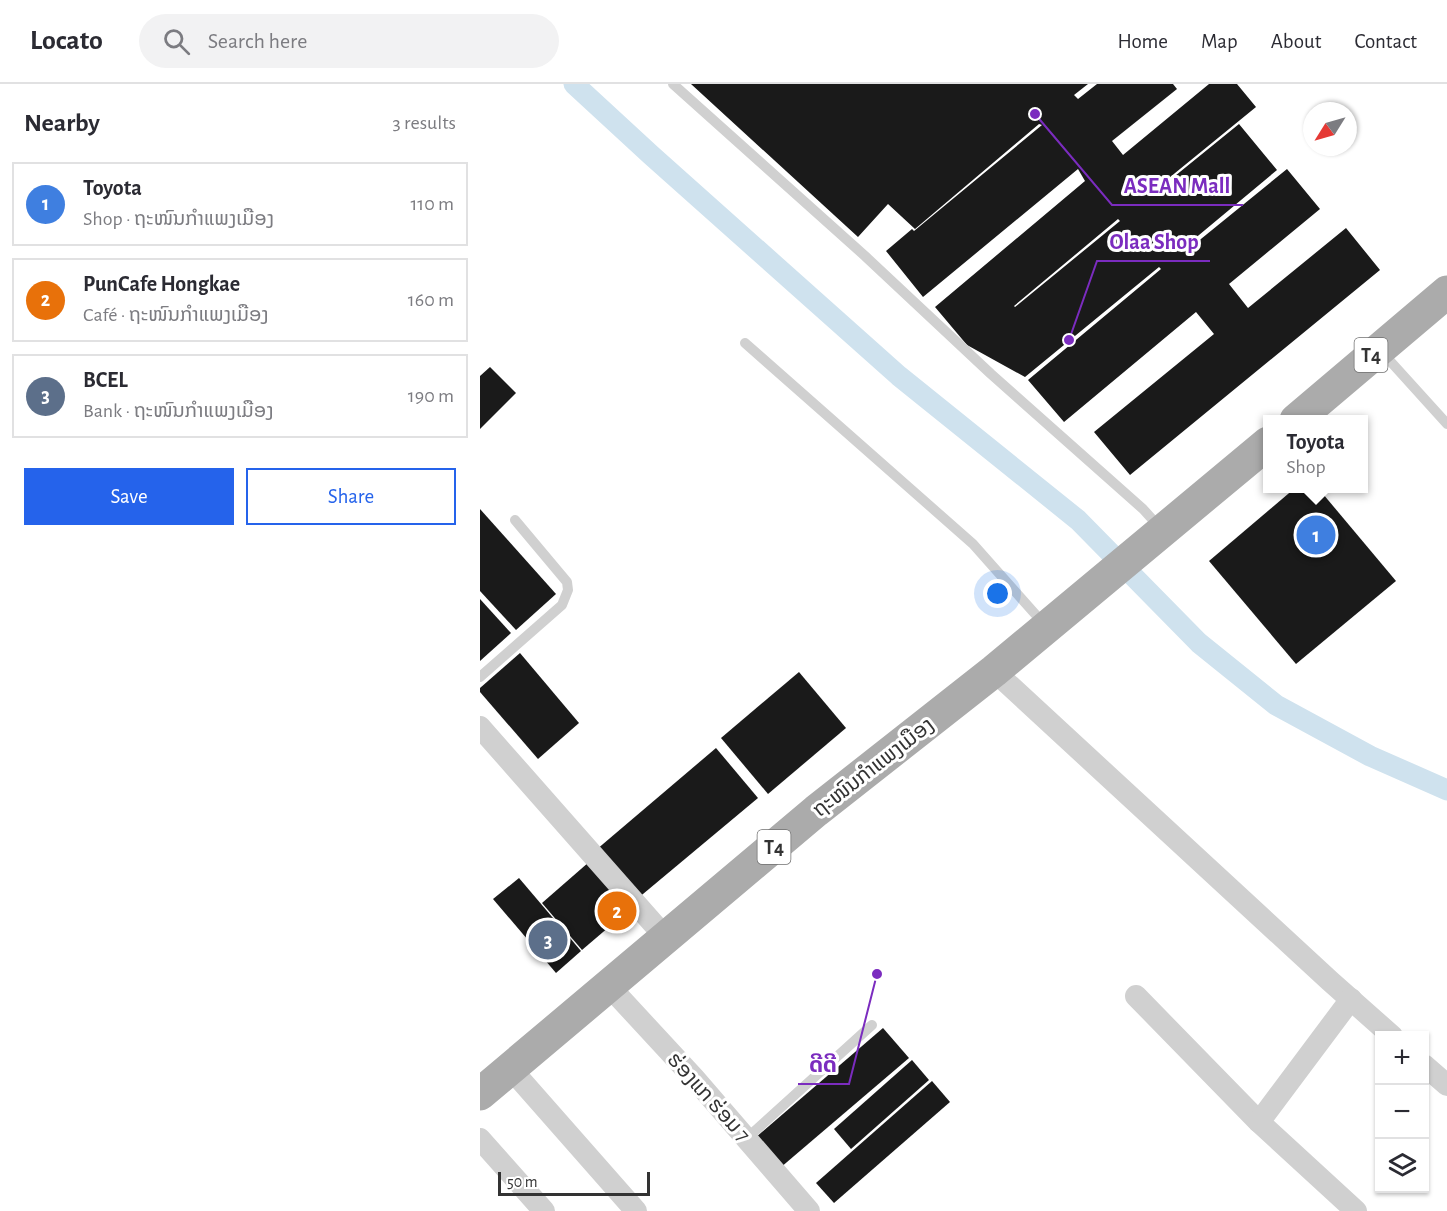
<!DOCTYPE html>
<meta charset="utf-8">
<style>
:root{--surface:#fff;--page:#f2f2f3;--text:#2b2b33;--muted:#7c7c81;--line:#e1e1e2;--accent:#2563eb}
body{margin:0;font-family:"Alegreya Sans","Noto Sans Lao",sans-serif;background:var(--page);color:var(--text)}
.controls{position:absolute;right:18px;bottom:18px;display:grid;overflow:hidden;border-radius:0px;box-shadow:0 2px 4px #0004}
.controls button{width:54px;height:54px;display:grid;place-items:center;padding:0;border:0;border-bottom:2px solid var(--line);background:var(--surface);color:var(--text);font:30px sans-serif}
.compass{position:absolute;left:823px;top:18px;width:54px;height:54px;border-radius:50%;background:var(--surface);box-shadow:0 2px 4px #0004;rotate:233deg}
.scale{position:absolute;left:18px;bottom:15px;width:152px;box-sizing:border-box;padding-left:6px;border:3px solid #333;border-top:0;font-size:16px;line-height:21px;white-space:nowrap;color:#333;-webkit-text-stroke:4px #fff;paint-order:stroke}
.you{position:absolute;left:518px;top:510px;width:21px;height:21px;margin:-15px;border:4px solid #fff;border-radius:50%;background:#1a73e8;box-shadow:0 0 0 9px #1a73e833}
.badge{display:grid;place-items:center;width:39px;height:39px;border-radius:50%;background:var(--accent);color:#fff;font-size:20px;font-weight:700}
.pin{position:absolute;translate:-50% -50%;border:3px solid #fff;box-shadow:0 2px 6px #0006}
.popup{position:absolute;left:783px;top:331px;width:105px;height:78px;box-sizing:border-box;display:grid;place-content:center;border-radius:0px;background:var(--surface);filter:drop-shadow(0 2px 4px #0005);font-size:20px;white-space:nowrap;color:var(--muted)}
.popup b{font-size:22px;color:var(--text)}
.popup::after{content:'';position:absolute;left:50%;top:100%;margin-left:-12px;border:12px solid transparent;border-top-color:var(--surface)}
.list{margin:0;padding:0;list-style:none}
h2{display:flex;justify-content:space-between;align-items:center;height:78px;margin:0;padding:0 24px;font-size:26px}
h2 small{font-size:20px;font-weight:400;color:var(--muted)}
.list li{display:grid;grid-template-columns:39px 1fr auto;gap:18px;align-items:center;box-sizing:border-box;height:84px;margin:0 12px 12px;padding:0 12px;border:2px solid var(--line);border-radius:0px}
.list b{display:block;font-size:22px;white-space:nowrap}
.list p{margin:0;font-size:20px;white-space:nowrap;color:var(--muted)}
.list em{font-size:20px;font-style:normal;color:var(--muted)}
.actions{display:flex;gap:12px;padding:18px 24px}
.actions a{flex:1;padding:14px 0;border:2px solid var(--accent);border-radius:0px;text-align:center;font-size:21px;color:var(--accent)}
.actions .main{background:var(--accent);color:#fff}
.icon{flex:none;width:33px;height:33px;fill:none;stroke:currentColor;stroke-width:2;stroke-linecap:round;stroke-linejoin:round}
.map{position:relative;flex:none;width:967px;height:1127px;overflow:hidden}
header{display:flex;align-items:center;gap:36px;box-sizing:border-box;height:84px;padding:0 30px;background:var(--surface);border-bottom:2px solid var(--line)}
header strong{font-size:28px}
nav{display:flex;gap:33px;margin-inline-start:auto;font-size:21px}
.search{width:420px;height:54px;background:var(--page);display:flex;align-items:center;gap:15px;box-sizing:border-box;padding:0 21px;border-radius:33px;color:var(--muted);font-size:22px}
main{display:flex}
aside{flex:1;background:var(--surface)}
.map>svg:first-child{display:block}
</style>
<header>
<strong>Locato</strong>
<div class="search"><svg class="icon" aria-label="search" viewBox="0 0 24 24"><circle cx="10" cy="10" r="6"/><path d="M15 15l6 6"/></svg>Search here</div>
<nav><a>Home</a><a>Map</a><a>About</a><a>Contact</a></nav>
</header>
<main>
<aside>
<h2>Nearby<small>3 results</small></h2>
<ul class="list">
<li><span class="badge" style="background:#3f7fe0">1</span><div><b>Toyota</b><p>Shop · ຖະໜົນກຳແພງເມືອງ</p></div><em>110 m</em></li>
<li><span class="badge" style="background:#e8710a">2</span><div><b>PunCafe Hongkae</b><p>Café · ຖະໜົນກຳແພງເມືອງ</p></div><em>160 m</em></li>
<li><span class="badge" style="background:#5c6f8a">3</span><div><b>BCEL</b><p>Bank · ຖະໜົນກຳແພງເມືອງ</p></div><em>190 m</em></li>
</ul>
<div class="actions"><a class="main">Save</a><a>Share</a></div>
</aside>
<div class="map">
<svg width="967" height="1127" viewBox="0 0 967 1127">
<rect width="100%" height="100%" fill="#fff"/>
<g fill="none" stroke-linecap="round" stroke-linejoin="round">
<path stroke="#cfe2ee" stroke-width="21" d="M94 0 171 71 419 292 598 436 719 559 796 621 890 672 967 706"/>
</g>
<g fill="#1a1a1a" fill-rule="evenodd">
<path d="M211 0H608L594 11 598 15 617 0H693L697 5 632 57 643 71 729 0H757L776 23 673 107 674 109 759 40 797 86 713 156 716 159 807 85 840 125 749 200 768 224 866 144 900 186 650 391 614 348 734 250 716 228 584 338 548 296 681 185 679 183 545 293 487 261 455 223 605 97 598 85 443 213 406 167 432 145 434 147 562 41 559 40 435 145 408 120 378 153ZM638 135 640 137 535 223 534 222Z"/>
<path d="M10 283 36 309 0 345V292Z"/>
<path d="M815 404H838L916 497 816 580 729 477Z"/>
<path d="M0 425 76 510 36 546 0 507Z"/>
<path d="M0 515 31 549 0 577Z"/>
<path d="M40 569 99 639 58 675 0 608V604Z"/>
<path d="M319 588 366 644 288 710 241 654Z"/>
<path d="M236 664 278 714 157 815 116 766Z"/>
<path d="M109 778 150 825 102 866 62 819Z"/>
<path d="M39 794 101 867 76 889 13 815Z"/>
<path d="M403 944 429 974 300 1084 275 1054Z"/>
<path d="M432 976 449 996 371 1065 354 1045Z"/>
<path d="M452 997 470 1018 354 1119 336 1099Z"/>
</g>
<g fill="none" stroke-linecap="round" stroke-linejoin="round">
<g stroke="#d0d0d0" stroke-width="10">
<path d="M193 0 385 172 511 290 663 425 681 445"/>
<path d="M265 259 493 460 564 540"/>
<path d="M901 267 967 340"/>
<path d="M0 593 82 521 88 506 87 498 35 436"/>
<path d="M266 1055 392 941"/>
</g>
<g stroke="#d0d0d0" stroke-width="22">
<path d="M514 587 850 897 912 952"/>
<path d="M0 643 186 854"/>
<path d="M128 901 214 994 329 1127"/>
<path d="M656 912 779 1038 876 1127"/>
<path d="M944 981 967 1001"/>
<path d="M31 985 156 1127"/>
<path d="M779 1038 871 915"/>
<path d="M0 1055 64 1127"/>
</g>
<g stroke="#ababab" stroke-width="33">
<path d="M816 336 967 208"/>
<path d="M0 1010 336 727 514 587 788 359"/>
</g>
</g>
<g text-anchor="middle" stroke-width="6" stroke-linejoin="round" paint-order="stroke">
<g fill="#fff" stroke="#707070" stroke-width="1.5">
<rect x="874.5" y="254" width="33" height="34" rx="4.5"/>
<rect x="277.5" y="746" width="33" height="34" rx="4.5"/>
</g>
<g font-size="20" font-weight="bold" fill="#333">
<text x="891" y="278">T4</text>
<text x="294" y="770">T4</text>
</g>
<g font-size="21" fill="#333" stroke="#fff">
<text transform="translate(393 683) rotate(-38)" y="7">ຖະໜົນກຳແພງເມືອງ</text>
<text transform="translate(229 1013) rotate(48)" y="7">ຮ່ອງແກ ຮ່ອມ 7</text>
</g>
</g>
<path fill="none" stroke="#7b2cbf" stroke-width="2" d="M555 30L632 121H763M589 256L617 177H730M397 890L369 1000H318"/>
<g fill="#7b2cbf" stroke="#fff" stroke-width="2">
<circle cx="555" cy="30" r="6"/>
<circle cx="589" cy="256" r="6"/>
<circle cx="397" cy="890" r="6"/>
</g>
<g font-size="22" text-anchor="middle" font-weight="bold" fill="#7b2cbf" stroke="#fff" stroke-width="6" stroke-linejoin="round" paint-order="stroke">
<text x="697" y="109">ASEAN Mall</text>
<text x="674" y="165">Olaa Shop</text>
<text x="343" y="988">ດີດີ</text>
</g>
</svg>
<div class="controls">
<button>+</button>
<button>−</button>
<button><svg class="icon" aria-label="layers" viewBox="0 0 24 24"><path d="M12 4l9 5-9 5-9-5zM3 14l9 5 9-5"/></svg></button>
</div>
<svg class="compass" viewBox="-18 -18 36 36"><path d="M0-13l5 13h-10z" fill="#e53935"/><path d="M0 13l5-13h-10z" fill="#7c7c81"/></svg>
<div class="scale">50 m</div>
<div class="you"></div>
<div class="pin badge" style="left:836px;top:451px;background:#3f7fe0">1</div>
<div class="popup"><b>Toyota</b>Shop</div>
<div class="pin badge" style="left:137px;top:827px;background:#e8710a">2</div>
<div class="pin badge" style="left:68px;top:856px;background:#5c6f8a">3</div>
</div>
</main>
